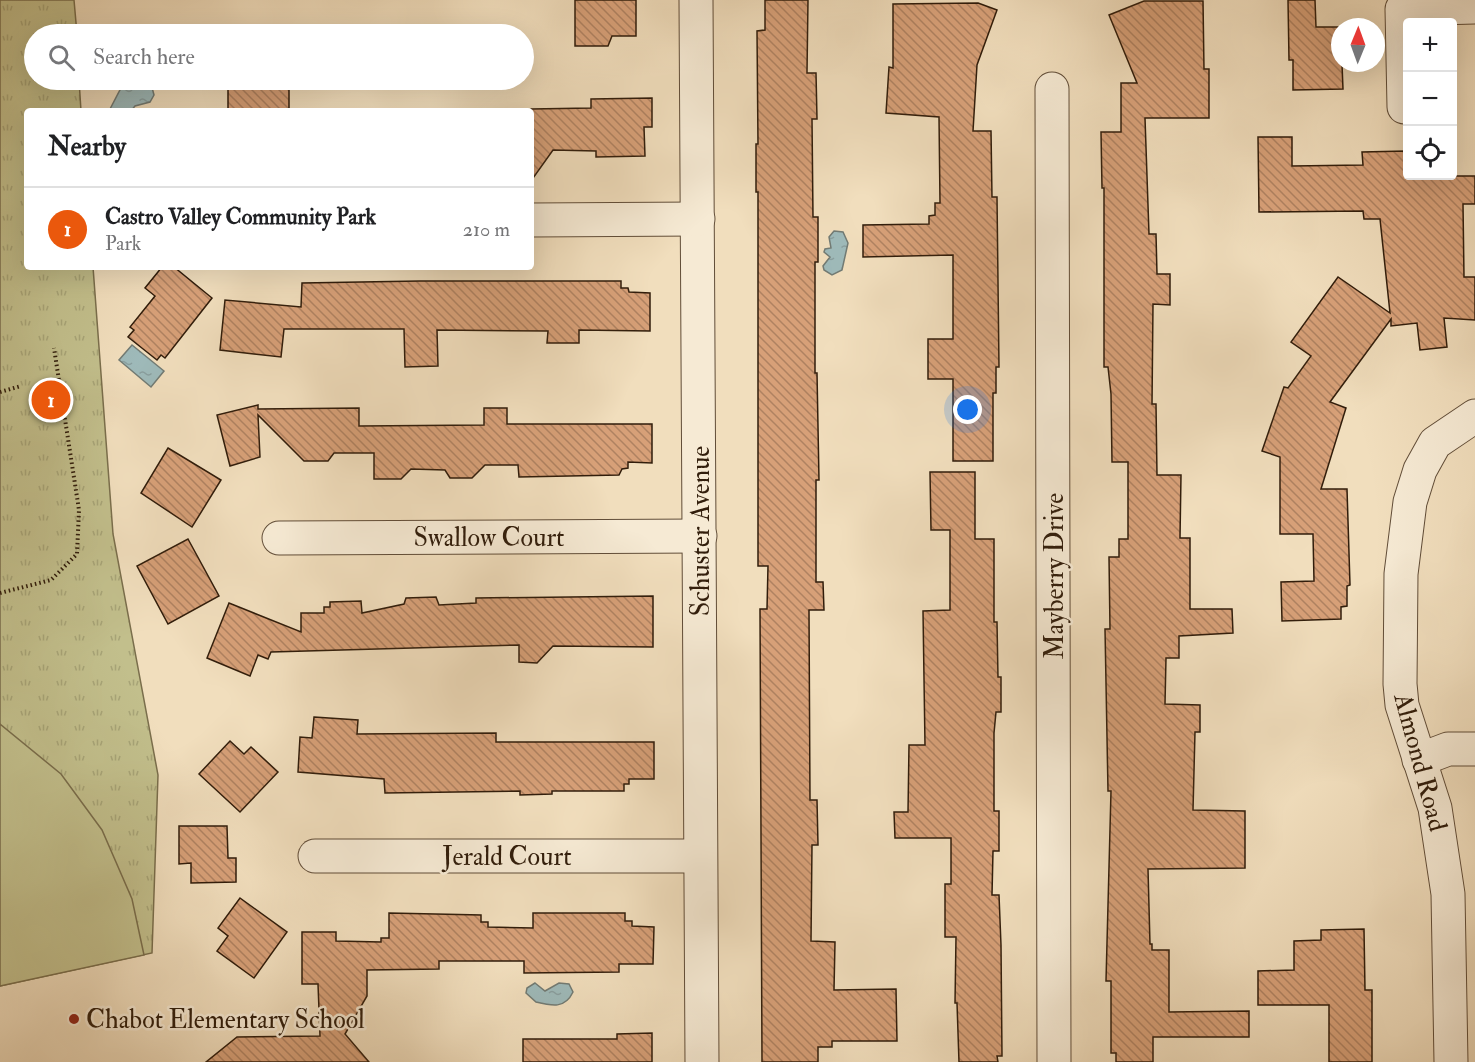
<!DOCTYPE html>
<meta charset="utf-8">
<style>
:root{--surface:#fff;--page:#f6f6f6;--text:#202124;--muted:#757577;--line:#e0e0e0;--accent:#ea580c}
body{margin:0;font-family:"IM FELL Double Pica",serif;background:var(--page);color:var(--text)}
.controls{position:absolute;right:18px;top:18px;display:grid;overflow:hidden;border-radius:6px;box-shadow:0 6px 24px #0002}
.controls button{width:54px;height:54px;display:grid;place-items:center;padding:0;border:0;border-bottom:2px solid var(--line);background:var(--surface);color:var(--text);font:30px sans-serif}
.compass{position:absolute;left:1331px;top:18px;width:54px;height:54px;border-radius:50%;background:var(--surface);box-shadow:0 6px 24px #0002;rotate:1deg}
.you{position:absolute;left:968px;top:410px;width:21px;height:21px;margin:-15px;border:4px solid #fff;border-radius:50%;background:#1a73e8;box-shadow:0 0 0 9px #1a73e833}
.badge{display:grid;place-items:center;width:39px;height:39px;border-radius:50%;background:var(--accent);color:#fff;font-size:20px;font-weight:700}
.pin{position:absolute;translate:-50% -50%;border:3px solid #fff;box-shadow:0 2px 6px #0006}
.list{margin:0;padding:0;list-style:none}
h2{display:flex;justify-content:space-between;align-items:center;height:78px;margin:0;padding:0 24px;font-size:26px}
h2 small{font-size:20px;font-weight:400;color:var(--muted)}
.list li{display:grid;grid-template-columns:39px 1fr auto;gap:18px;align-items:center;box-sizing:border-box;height:84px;padding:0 24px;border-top:2px solid var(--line)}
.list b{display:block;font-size:22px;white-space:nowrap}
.list p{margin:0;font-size:20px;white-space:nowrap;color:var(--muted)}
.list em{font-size:20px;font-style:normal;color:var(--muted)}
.icon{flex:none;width:33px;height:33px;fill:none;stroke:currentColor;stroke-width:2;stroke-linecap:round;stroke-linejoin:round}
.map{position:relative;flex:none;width:1475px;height:1062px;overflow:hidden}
.search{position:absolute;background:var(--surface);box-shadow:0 6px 24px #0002;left:24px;top:24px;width:510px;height:66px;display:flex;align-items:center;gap:15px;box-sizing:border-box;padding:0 21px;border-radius:33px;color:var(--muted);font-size:22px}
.panel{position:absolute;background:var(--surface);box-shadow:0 6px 24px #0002;left:24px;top:108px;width:510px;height:162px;border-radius:6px}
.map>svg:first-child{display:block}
</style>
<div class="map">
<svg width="1475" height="1062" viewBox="0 0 1475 1062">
<defs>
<pattern id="park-tufts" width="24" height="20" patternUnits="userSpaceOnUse" patternTransform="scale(1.5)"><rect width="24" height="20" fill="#c2bf8c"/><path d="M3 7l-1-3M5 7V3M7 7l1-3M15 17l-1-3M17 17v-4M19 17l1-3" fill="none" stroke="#a7a477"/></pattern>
<pattern id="water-ripples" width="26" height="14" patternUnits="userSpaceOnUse" patternTransform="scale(1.5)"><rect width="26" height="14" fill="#9ebaba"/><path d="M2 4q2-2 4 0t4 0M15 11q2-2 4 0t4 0" fill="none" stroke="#899f9f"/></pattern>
<pattern id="building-back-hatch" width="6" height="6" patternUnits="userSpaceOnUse" patternTransform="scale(1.5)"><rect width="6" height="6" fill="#d7a078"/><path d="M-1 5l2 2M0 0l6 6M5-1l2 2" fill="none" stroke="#af8261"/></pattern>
</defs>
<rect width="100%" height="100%" fill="#f1debd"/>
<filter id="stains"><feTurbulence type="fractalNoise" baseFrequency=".00333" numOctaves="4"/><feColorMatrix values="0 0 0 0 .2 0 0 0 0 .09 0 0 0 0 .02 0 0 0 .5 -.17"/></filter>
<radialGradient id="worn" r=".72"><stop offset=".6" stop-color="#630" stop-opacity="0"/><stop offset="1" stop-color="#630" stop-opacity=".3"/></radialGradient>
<path fill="url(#park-tufts)" stroke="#7a6e4c" stroke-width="1.5" d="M0 0H74L77 34H34V80H79L81 111H27V267H93L113 534 158 775 152 953 0 986Z"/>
<path fill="#c2bf8c" stroke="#7a6e4c" stroke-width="1.5" d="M0 724 61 774 102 830 132 899 144 955 0 986Z"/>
<g fill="url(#water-ripples)" stroke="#727b74" stroke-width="1.5">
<path d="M150 80 154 95 150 102 135 106 131 111H109L121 88Z"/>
<path d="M834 231 843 232 848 243 842 270 832 275 824 270 823 266 830 257 824 252 825 249 831 248 829 237Z"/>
<path d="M132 345 164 371 151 387 119 360Z"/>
<path d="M535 983 545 991 559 983 569 984 573 992C565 1009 552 1006 536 1002L526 993 527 988Z"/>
</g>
<g fill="url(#building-back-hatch)" stroke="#311d0b" stroke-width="1.5">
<path d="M575 0H636V36H612L608 46H575Z"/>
<path d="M765 0H808L807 73H816L817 119H812L813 217H818V262H815V373H817L819 480H816V582H823L824 610H809L810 800H817L818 845H812L811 941 835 942 834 990 896 989 897 1041H832V1047H818V1062H762L760 609H767L768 566H758V192H756V144H758L757 31 765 30Z"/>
<path d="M1288 0H1315L1316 27H1347H1340V63H1347L1342 64 1343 89 1293 90V60H1289Z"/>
<path d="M1144 1H1203L1204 69H1209V118H1145L1149 234H1156L1157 274H1170V305L1153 304 1152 404H1156L1157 475H1181L1180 538H1190V609H1232L1233 633 1179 636V658H1166L1165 704 1200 705V732H1195L1193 810 1245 811V868L1148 869 1150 944H1152V950H1169V1012L1249 1011V1037H1153V1062H1116V1053H1111V981H1106L1111 791H1108L1105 629H1110L1109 557H1119V539H1128V462H1112L1111 394 1108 367H1104V188H1102L1101 132H1121V83H1137L1109 15Z"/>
<path d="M978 3 997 10 977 65 973 131H991L992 197H997L999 367H996V393H993V461H953V379H928V339H953V255L863 257V225L929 224V216L935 215V203H940L939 117 886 113 889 67 893 68V4Z"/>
<path d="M228 88 289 89V111H228Z"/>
<path d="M652 98V127H644L645 156 596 157V151L553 150 531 181V109L591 108V99Z"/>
<path d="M1258 137H1292V166L1363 165 1362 152 1406 151 1407 176H1475V204H1463L1464 277H1475V320L1444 318 1447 347 1420 350 1417 323 1391 326V319L1330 402 1346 408 1321 489H1347L1350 585 1347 586V606L1341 607V619L1282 621 1281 582 1314 581 1313 534H1280V457L1262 451 1284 387 1288 388 1311 356 1291 342 1338 277 1390 313 1380 219H1364L1363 211 1259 212Z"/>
<path d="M162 267H174L212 298 165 358 161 355 157 360 128 337 134 330 130 327 155 296 145 288Z"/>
<path d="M420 281H621V288H628L629 292 650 293V331L579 330V343H547L548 331 437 330 438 366 405 367 404 329H284L281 357 220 350 225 300 301 307 302 283Z"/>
<path d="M258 405V409L359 408V426L484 425V408H507V424H652V463L628 462V468L622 469 619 475 519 477 518 465H485L472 478H450L445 470 411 469 401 479H374V453H334L328 461H304L258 415 260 457 230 466 217 415Z"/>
<path d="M168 448 221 480 192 527 141 493Z"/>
<path d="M930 472H975V539H994V622H997L998 677H1001V712H996L994 733V811H999V851H993L992 895H999L1001 945 1002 1056H997L998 1062H959L957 1003H955L956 937H945V884H951V838H895L894 812H908L909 745H925L923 611 950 610V530H931Z"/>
<path d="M188 539 219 596 168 624 137 566Z"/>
<path d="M653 596V647L553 646 537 663 519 662V645L271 652 268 659 258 655 250 676 207 658 229 603 301 632V613H324V607H330V602L361 601 362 613 404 604 406 598 436 597 439 605 476 603V598Z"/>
<path d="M314 717 358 720 357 734 496 733V742H654V779H629V784H624V791H552V794L520 795V791L385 793 384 779 298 772 300 737 312 738Z"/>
<path d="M230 741 244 754 251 747 278 772 240 812 199 774Z"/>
<path d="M179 826H227L228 858H236V882L191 883V863L179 864Z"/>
<path d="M240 898 287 932 254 978 217 951 228 936 218 928Z"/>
<path d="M389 913 481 915V922H488V927L533 928V913H625V921H632V926L654 927 653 964H619V972L524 973V961H439V969L367 970V996L345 1034 369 1062H206L237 1037 320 1036 318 984H302V932H336V941L381 942V938H389Z"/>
<path d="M1364 929 1365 990H1372V1062H1329V1005H1258V971L1294 970V941L1321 940V930Z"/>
<path d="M652 1033V1062H523V1039H617V1034Z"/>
</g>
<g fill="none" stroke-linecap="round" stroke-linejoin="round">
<g stroke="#614d38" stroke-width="35">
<g id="minor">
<path d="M696 0 702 1062"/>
<path d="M1052 89 1054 1062"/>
<path d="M1404 107 1402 9 1475 7"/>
<path d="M531 220 698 219"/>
<path d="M279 538 700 536"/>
<path d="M1419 760 1448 749H1475"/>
<path d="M315 856H700"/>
<path d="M1451 1062 1448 894 1435 808 1402 705 1400 684 1401 574 1410 502 1420 470 1435 443 1475 416"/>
</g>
</g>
<g stroke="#311d0b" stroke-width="4" stroke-dasharray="1.5 3" stroke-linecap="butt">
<path d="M0 392 21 386"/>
<path d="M0 593 51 580 77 554 79 510 54 348"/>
</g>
<use href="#minor" stroke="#f6ead4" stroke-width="33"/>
</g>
<circle fill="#8f2418" stroke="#f6ead4" stroke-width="2" cx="74" cy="1019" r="6"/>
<g text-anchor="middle" stroke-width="5" stroke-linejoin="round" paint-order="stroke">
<g font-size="26" fill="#311d0b" stroke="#f6ead4">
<text transform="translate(700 531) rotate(-90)" y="9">Schuster Avenue</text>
<text x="489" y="546">Swallow Court</text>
<text transform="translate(1054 576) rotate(-90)" y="9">Mayberry Drive</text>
<text transform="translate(1421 762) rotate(75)" y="9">Almond Road</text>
<text x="507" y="865">Jerald Court</text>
</g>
<g font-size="26" fill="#311d0b" stroke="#f6ead4" text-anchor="start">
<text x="86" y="1028">Chabot Elementary School</text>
</g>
</g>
<rect width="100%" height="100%" filter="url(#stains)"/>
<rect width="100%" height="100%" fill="url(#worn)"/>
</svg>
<div class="controls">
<button>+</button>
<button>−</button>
<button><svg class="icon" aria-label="locate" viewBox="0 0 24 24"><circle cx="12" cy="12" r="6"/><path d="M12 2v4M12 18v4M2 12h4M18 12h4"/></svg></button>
</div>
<svg class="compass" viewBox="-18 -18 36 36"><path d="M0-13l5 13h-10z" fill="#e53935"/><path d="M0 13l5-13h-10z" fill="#757577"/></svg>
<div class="you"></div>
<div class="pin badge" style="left:51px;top:400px">1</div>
<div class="search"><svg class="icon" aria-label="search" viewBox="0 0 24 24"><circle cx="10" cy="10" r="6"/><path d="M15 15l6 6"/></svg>Search here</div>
<section class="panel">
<h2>Nearby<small></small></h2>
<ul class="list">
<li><span class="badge">1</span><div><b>Castro Valley Community Park</b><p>Park</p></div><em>210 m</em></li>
</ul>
</section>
</div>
